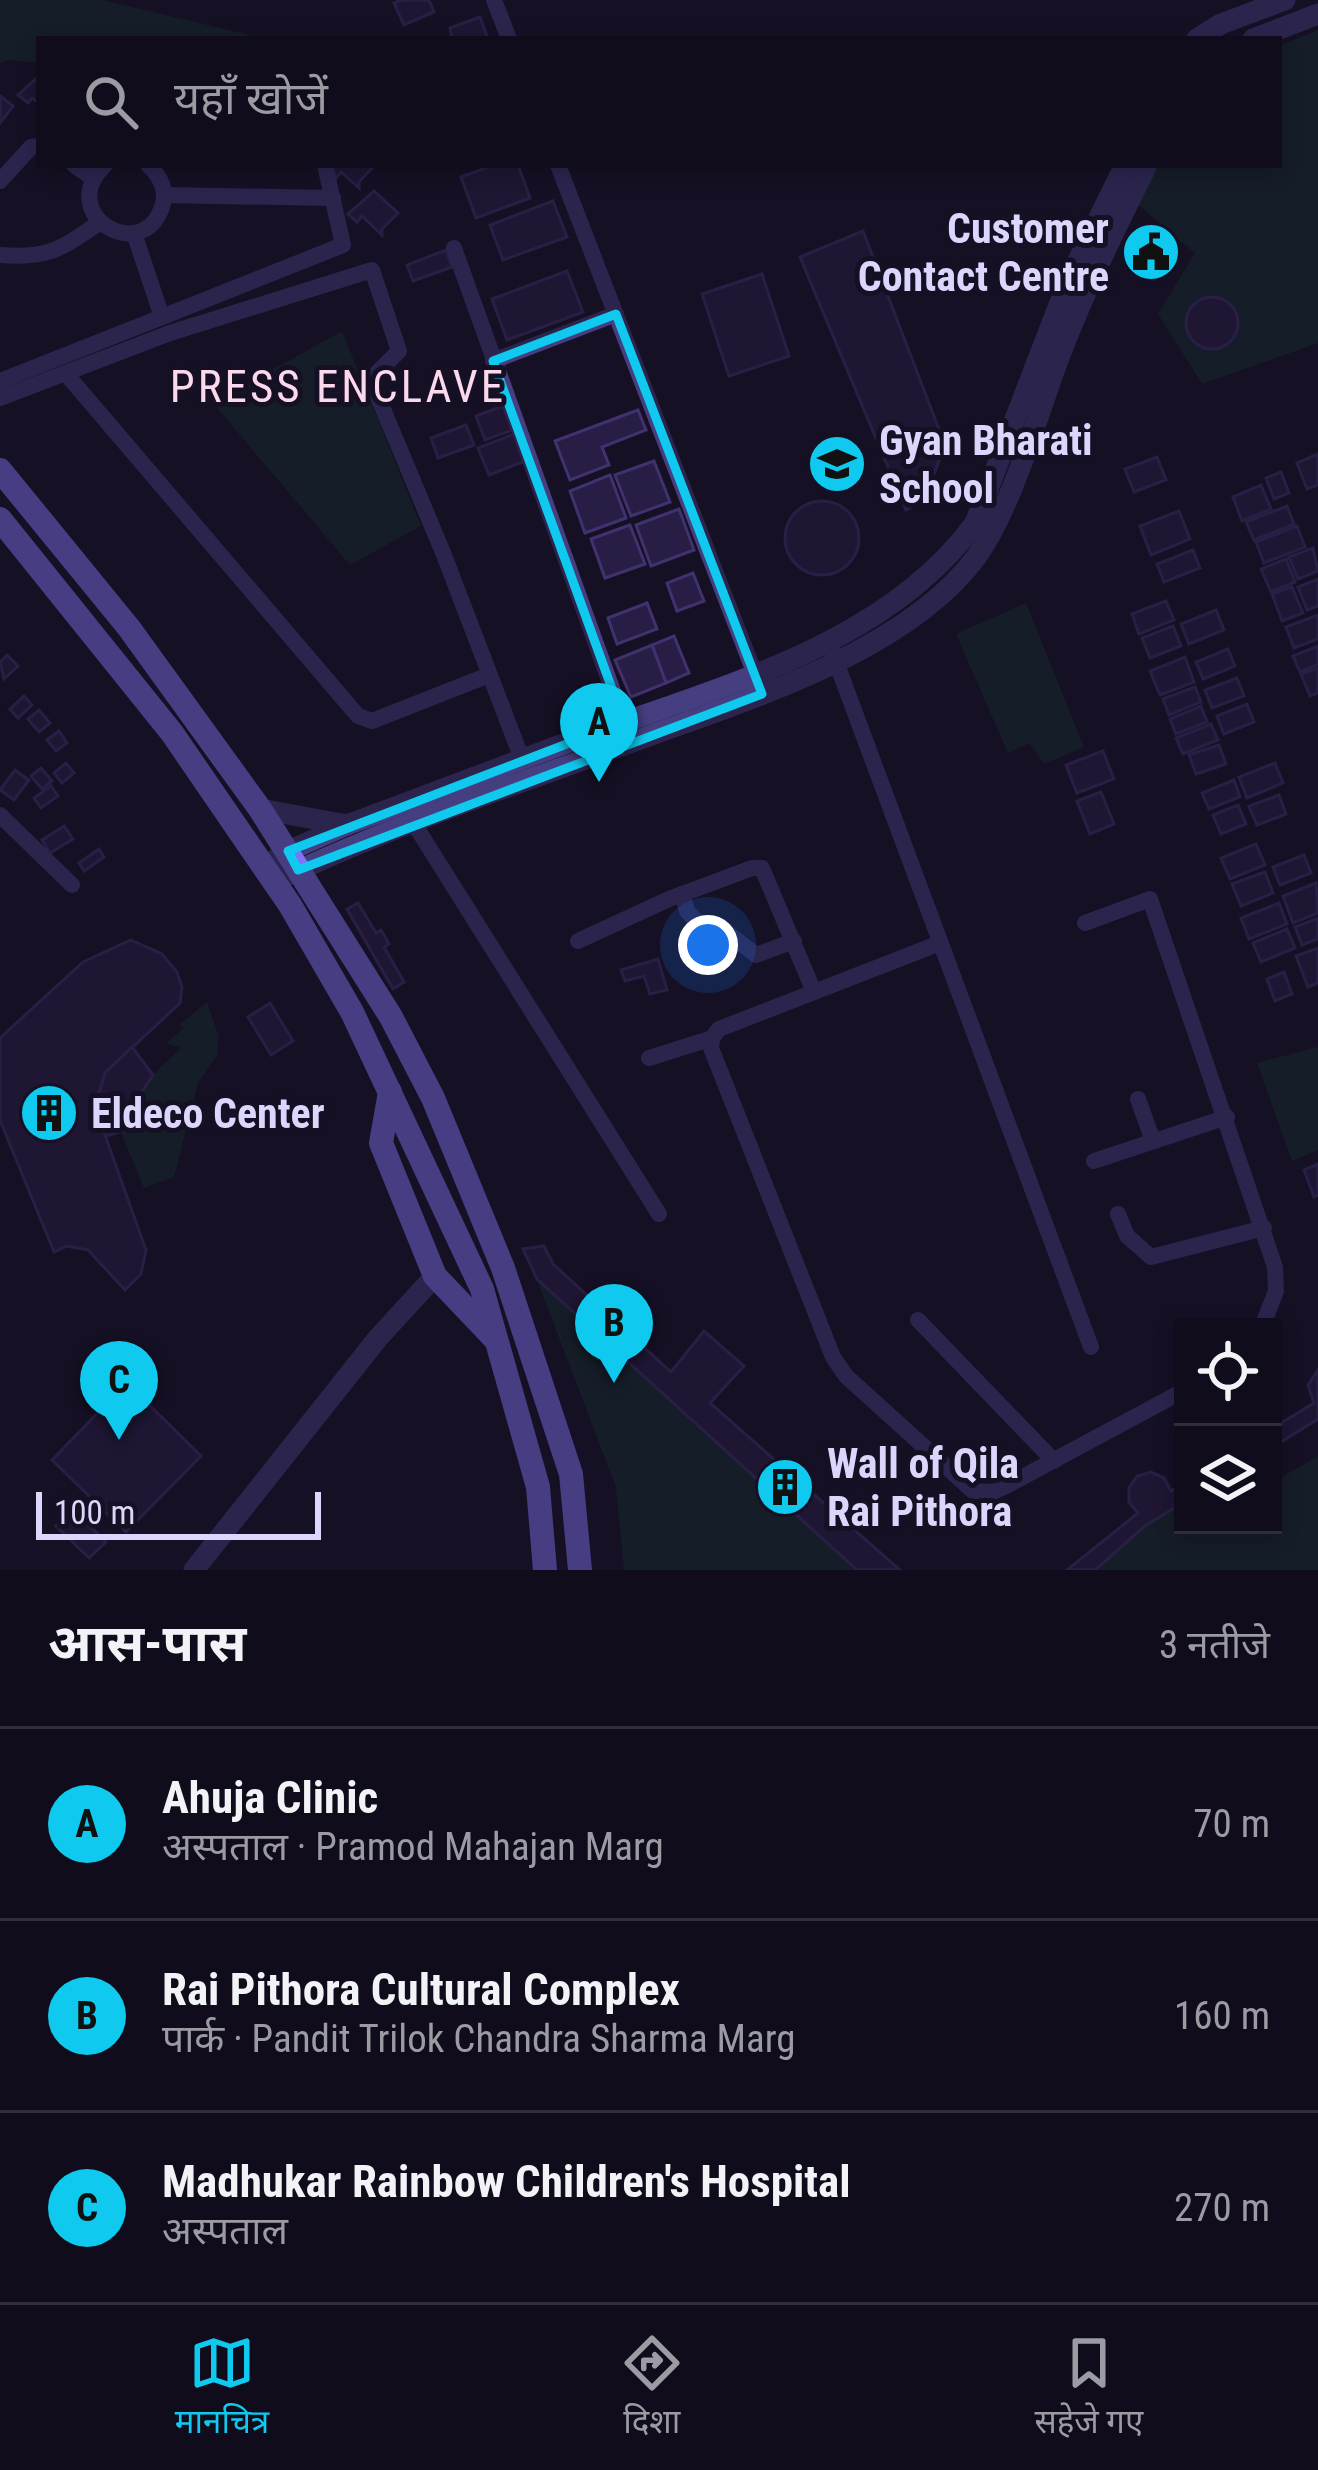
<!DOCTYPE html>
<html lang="hi">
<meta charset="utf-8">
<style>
:root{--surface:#100c1b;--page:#191524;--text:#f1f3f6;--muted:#9c9ba3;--line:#302c3a;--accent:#10c9ef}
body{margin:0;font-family:"Roboto Condensed","Noto Sans Devanagari",sans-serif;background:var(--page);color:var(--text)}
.controls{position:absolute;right:36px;bottom:36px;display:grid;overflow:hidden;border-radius:0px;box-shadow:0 6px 18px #0003}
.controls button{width:108px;height:108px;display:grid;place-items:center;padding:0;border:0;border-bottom:3px solid var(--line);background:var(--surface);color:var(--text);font:60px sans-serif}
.scale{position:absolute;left:36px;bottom:30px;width:285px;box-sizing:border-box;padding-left:12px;border:6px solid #ddd6fc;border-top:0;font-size:33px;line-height:42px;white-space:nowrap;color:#ddd6fc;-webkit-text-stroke:9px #151024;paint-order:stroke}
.you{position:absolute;left:708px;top:945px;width:42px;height:42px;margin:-30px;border:9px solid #fff;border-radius:50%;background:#1a73e8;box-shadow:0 0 0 18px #1a73e833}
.badge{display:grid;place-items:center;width:78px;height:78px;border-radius:50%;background:var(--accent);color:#111;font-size:39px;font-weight:700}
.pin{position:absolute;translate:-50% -99px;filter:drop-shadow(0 3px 6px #0008)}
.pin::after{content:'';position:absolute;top:63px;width:42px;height:36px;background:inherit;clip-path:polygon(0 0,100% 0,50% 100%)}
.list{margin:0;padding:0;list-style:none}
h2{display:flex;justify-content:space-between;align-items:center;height:156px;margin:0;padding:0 48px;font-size:51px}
h2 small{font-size:39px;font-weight:400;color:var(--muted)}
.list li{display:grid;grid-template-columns:78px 1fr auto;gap:36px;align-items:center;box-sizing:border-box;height:192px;padding:0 48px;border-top:3px solid var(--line)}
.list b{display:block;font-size:45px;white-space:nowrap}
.list p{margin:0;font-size:39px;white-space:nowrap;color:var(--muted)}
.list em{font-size:39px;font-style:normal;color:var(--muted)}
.icon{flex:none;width:66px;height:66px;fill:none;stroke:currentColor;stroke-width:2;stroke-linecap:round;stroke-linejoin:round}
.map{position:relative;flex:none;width:1318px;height:1570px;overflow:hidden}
.search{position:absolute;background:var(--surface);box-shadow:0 6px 18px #0003;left:36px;right:36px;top:36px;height:132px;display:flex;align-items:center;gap:30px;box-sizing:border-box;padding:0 42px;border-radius:0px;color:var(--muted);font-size:45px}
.sheet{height:732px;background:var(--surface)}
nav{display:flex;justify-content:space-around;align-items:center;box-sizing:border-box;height:168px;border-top:3px solid var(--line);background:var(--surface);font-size:33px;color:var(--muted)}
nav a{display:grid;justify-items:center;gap:6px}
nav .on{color:var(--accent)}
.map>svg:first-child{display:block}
</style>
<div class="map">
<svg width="1318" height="1570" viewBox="0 0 1318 1570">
<rect width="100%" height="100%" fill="#151024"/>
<g fill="#142d2e">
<path d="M0 0H102L267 39H39V63L9 60 0 63Z"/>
<path d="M1318 30V343L1202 384 1158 314 1195 253 1134 201 1153 165H1279V46Z"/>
<path d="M342 331 421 526 350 565 213 403Z"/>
<path d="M1026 603 1084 747 1044 764 1030 743 1008 753 956 634Z"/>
<path d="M207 1002 219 1037 217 1055 198 1083 174 1177 144 1188 121 1132 140 1126C137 1084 153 1075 181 1048L166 1043 184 1028 179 1025Z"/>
<path d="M1318 1047V1150L1292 1161 1257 1063Z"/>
<path d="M537 1280V1279L857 1570H624L616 1487Z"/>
<path d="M1318 1456V1570H1095L1146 1525 1183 1503V1525H1273V1482Z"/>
</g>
<g fill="#281d44" stroke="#41316e" stroke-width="3">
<path d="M401 0H429L434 12 404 25 394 3Z"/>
<path d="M480 17 488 39H452L450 28Z"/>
<path d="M39 76V103L32 98 28 103 18 95Z"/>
<path d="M0 96 13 106 0 123Z"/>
<path d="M331 165H373L374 166 359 182V188L341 172 336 178Z"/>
<path d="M494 165H518L530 198 476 218 461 177Z"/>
<path d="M374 191 398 213 382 229V235L362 216 357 222 348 214Z"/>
<path d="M553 201 567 237 503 260 490 225Z"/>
<path d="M863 231 945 445 924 500 906 510 800 257Z"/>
<path d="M446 250 452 267 413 281 407 265Z"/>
<path d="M567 271 583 312 507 340 492 299Z"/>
<path d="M762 274 789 356 729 376 702 294Z"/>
<circle cx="1212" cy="323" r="26"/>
<path d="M503 406 512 430 485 440 476 416Z"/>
<path d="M638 410 646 430 602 447 609 465 570 480 555 441Z"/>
<path d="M466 425 474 445 438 458 431 438Z"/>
<path d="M514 434 525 461 489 475 478 448Z"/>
<path d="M1318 454V485L1307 489 1297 463Z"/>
<path d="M1157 457 1166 480 1134 492 1125 469Z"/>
<path d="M654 461 670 502 631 516 615 475Z"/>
<path d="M1281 472 1289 493 1274 499 1266 478Z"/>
<path d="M610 475 626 518 585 533 570 491Z"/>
<path d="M1261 485 1271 509 1242 521 1233 497Z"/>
<circle cx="822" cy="538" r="37"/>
<path d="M1287 506 1294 524 1254 540 1246 522Z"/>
<path d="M679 509 694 550 651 566 636 525Z"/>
<path d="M1179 511 1190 539 1151 555 1140 526Z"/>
<path d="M630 525 645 564 605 578 591 539Z"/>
<path d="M1297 526 1305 547 1264 563 1256 542Z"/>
<path d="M1313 548 1318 571 1298 579 1289 557Z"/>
<path d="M1193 550 1200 568 1164 582 1157 564Z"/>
<path d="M1286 559 1295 582 1271 592 1261 569Z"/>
<path d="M693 573 704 601 677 611 667 583Z"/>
<path d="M1318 579V606L1307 610 1298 587Z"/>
<path d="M1292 587 1303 613 1282 621 1272 594Z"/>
<path d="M1166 601 1174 620 1139 634 1132 614Z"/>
<path d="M647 603 657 629 617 644 608 618Z"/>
<path d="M1216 610 1224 630 1189 644 1181 624Z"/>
<path d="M1318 615V639L1294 648 1286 627Z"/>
<path d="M1173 626 1181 646 1150 658 1142 638Z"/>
<path d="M674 636 689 673 666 683 652 645Z"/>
<path d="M652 645 666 683 631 697 615 660Z"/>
<path d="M1318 646V664L1300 672 1293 656Z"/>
<path d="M1228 649 1235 666 1203 679 1196 662Z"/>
<path d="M7 655 18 666 4 679 0 662Z"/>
<path d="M1185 657 1194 682 1160 695 1150 671Z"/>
<path d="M1318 668V693L1310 696 1301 674Z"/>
<path d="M1237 678 1244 696 1212 708 1205 690Z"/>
<path d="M1195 687 1201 702 1169 715 1163 699Z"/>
<path d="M24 696 32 705 18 718 10 709Z"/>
<path d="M1247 704 1254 722 1224 734 1217 716Z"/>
<path d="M1201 706 1207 722 1176 734 1170 719Z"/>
<path d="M39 710 50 723 39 732 28 719Z"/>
<path d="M1211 724 1218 740 1183 754 1176 738Z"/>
<path d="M59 731 67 743 56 751 47 740Z"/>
<path d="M1219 745 1226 764 1196 774 1189 755Z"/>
<path d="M1103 751 1114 779 1077 793 1066 765Z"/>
<path d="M66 763 74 773 62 783 54 773Z"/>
<path d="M1275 763 1283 783 1247 798 1239 777Z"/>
<path d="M41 768 52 781 42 789 31 776Z"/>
<path d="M15 770 29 780 14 800 0 790Z"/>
<path d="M1234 780 1240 797 1209 809 1202 793Z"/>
<path d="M51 786 58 796 41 808 34 798Z"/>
<path d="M1101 792 1114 824 1090 834 1077 801Z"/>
<path d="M1279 795 1286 814 1257 825 1249 806Z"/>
<path d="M1238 805 1246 824 1221 834 1213 815Z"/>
<path d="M64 826 73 839 50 853 42 840Z"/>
<path d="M1256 844 1265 865 1230 879 1221 858Z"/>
<path d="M99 849 104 857 84 871 79 863Z"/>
<path d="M1304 855 1311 873 1280 885 1273 867Z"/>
<path d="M1265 872 1273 893 1241 906 1232 884Z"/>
<path d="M1316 883 1318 913 1293 923 1283 896Z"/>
<path d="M358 903 376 933 381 930 389 944 384 947 404 982 393 989 347 909Z"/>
<path d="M1279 903 1287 924 1249 939 1241 918Z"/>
<path d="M1318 918V939L1302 945 1295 927Z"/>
<path d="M1287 929 1295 948 1261 962 1253 943Z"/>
<path d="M131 940 162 954 177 972 182 987 180 1003 105 1073 95 1107 146 1250 141 1274 125 1290 88 1250 67 1246 54 1252 0 1120V1038L83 962Z"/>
<path d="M1318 948V983L1308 987 1296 956Z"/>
<path d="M658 959 667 990 650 994 644 976 625 981 621 970Z"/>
<path d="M1284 972 1292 994 1275 1001 1267 979Z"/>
<path d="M270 1003 293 1041 271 1055 248 1017Z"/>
<path d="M132 1047 153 1075 138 1098 140 1126 106 1136 95 1107 105 1073Z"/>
<path d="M1318 1164V1195L1314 1197 1304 1170Z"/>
<path d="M544 1246 553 1264 671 1372 704 1331 744 1366 710 1403 900 1570H857L537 1279 523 1249Z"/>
<path d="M1318 1370V1419L1273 1447V1428L1314 1403 1308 1385Z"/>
<path d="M127 1383 201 1456 126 1532 52 1460Z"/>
<path d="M1151 1472 1164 1478 1171 1491 1183 1483V1503L1146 1525 1095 1570H1067L1138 1513 1129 1502V1488L1137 1476Z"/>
<path d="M73 1509 106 1542 89 1558 56 1526Z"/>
</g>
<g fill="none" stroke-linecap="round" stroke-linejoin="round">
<g stroke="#453e80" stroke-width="16">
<path d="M494 0 509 39"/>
<path d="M74 165 94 179"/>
<path d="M105 165C54 214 142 266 162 207 168 190 160 176 148 165"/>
<path d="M558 165 758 682"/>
<path d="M0 181 31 147 39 146"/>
<path d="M164 195 333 198"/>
<path d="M454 248 624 722"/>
<path d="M0 255C49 259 61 249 100 222"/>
<path d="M162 317 343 245 325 165"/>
<path d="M493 361 616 314"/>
<path d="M67 375 358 716 372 721 489 675"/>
<path d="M0 381 162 317 134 233"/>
<path d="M0 398 170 333 372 270 399 351 374 376 373 385 444 555 522 759"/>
<path d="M832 651 1091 1347"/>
<path d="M0 815 72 885"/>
<path d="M413 822 659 1214"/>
<path d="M682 894 687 911 700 925 716 924 756 955 794 941"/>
<path d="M1085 923 1150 899 1275 1267 1276 1291 1262 1327"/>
<path d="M578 941 669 899 752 868H762L814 992"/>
<path d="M940 943 719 1029 712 1038 711 1048 833 1357 846 1376 973 1491 993 1492 1006 1486 1183 1391"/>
<path d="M649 1058 712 1038"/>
<path d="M1138 1099 1153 1141"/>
<path d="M1094 1161 1227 1117"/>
<path d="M1118 1214 1127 1236 1151 1257 1264 1228"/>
<path d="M918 1320 1054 1461"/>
</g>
<g stroke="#453e80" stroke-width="21">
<path d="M1197 39 1221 24 1285 0"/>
<path d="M1253 39 1318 14"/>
<path d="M260 809 347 825"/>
<path d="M264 867 288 851 347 825C433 793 519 760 605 729 735 682 890 640 975 523L1069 279 1125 165"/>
<path d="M274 882C391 825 516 785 638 740 746 700 907 652 977 556 1013 505 1037 415 1060 355 1085 289 1116 228 1147 165"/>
<path d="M194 1570 378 1338 435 1276"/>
</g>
<g stroke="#8073f6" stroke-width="24">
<path d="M0 470 129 628 260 809 391 1017 433 1098 503 1268 571 1474 580 1570"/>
<path d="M0 519 172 733 290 905 352 1012 482 1289 538 1487 545 1570"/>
<path d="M390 1092 381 1143 435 1276 495 1339"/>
</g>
</g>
<path d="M0 0H1318V1570H0ZM616 314 762 694 298 870 288 851 624 722 493 361Z" fill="#151024" fill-opacity=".55" fill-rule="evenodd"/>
<path fill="none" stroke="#10c9ef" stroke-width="9" stroke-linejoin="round" d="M616 314 762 694 298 870 288 851 624 722 493 361Z"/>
<defs>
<g id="civic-disc" transform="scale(3)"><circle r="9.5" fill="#10c9ef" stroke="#151024"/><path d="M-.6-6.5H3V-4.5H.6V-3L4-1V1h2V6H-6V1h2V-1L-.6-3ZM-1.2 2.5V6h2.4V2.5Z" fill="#111"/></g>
<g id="school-disc" transform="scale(3)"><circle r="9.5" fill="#10c9ef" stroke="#151024"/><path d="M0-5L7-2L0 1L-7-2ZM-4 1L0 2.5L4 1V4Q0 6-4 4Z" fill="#111"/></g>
<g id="building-disc" transform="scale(3)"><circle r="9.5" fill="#10c9ef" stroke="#151024"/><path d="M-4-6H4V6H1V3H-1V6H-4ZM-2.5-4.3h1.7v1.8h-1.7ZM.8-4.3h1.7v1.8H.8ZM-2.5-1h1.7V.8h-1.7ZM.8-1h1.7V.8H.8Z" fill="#111"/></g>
</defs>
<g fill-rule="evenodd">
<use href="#civic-disc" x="1151" y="252"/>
<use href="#school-disc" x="837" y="464"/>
<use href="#building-disc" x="49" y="1113"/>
<use href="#building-disc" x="785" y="1487"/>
</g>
<g text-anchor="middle" stroke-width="10" stroke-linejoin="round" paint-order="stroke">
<g font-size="42" font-weight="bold" fill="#ddd6fc" stroke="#151024" text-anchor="start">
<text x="1109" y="243" text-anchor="end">Customer<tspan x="1109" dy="48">Contact Centre</tspan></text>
<text x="879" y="455">Gyan Bharati<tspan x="879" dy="48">School</tspan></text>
<text x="91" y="1128">Eldeco Center</text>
<text x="827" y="1478">Wall of Qila<tspan x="827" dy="48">Rai Pithora</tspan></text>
</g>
<g font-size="45" letter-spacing="3" fill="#fcd8ed" stroke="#151024">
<text x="338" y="402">PRESS ENCLAVE</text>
</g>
</g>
</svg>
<div class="controls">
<button><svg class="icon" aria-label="locate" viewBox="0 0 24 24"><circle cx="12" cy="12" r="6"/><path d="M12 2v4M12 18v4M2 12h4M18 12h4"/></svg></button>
<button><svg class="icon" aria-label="layers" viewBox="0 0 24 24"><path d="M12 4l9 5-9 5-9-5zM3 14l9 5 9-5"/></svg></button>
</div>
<div class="scale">100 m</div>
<div class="you"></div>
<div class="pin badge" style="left:599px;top:782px">A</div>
<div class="pin badge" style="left:614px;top:1383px">B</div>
<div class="pin badge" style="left:119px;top:1440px">C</div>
<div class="search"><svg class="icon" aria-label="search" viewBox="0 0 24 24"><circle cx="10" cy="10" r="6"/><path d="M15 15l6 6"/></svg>यहाँ खोजें</div>
</div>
<section class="sheet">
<h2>आस-पास<small>3 नतीजे</small></h2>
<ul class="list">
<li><span class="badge">A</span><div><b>Ahuja Clinic</b><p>अस्पताल · Pramod Mahajan Marg</p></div><em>70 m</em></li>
<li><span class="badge">B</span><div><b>Rai Pithora Cultural Complex</b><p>पार्क · Pandit Trilok Chandra Sharma Marg</p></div><em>160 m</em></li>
<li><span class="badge">C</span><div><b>Madhukar Rainbow Children's Hospital</b><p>अस्पताल</p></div><em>270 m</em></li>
</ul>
</section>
<nav>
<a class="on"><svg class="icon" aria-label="map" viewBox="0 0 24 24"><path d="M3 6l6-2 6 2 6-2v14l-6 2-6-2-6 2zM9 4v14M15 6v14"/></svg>मानचित्र</a>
<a><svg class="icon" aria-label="directions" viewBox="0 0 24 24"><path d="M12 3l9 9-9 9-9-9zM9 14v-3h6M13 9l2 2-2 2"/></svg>दिशा</a>
<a><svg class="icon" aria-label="saved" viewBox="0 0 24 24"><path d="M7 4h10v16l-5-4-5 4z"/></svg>सहेजे गए</a>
</nav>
